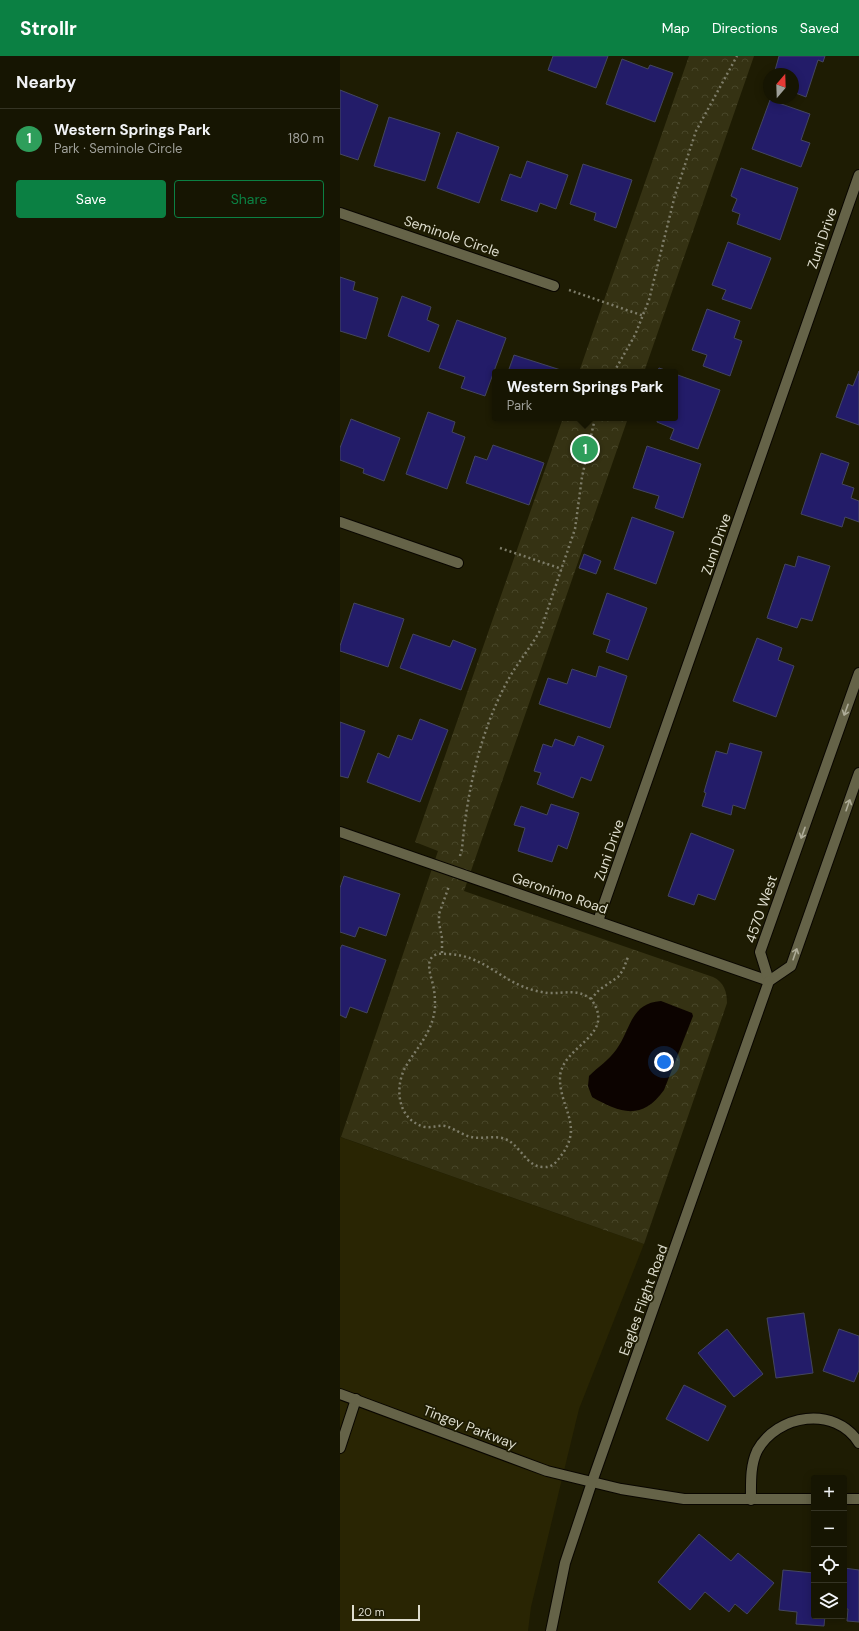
<!DOCTYPE html>
<meta charset="utf-8">
<style>
:root{--surface:#161502;--page:#232211;--text:#f1f3f6;--muted:#9e9f99;--line:#353424;--accent:#0b8043}
body{margin:0;font-family:"DM Sans",sans-serif;background:var(--page);color:var(--text)}
.controls{position:absolute;right:12px;bottom:12px;display:grid;overflow:hidden;border-radius:4px;box-shadow:0 2px 10px #0003}
.controls button{width:36px;height:36px;display:grid;place-items:center;padding:0;border:0;border-bottom:1px solid var(--line);background:var(--surface);color:var(--text);font:20px sans-serif}
.compass{position:absolute;left:423px;top:12px;width:36px;height:36px;border-radius:50%;background:var(--surface);box-shadow:0 2px 10px #0003;rotate:19deg}
.scale{position:absolute;left:12px;bottom:10px;width:68px;box-sizing:border-box;padding-left:4px;border:2px solid #deddce;border-top:0;font-size:11px;line-height:14px;white-space:nowrap;color:#deddce;-webkit-text-stroke:3px #1e1c03;paint-order:stroke}
.you{position:absolute;left:324px;top:1006px;width:14px;height:14px;margin:-10px;border:3px solid #fff;border-radius:50%;background:#1a73e8;box-shadow:0 0 0 6px #1a73e833}
.badge{display:grid;place-items:center;width:26px;height:26px;border-radius:50%;background:var(--accent);color:#fff;font-size:13px;font-weight:700}
.pin{position:absolute;translate:-50% -50%;border:2px solid #fff;box-shadow:0 1px 4px #0006}
.popup{position:absolute;left:152px;top:313px;width:186px;height:52px;box-sizing:border-box;display:grid;place-content:center;border-radius:4px;background:var(--surface);filter:drop-shadow(0 1px 3px #0005);font-size:13px;white-space:nowrap;color:var(--muted)}
.popup b{font-size:15px;color:var(--text)}
.popup::after{content:'';position:absolute;left:50%;top:100%;margin-left:-8px;border:8px solid transparent;border-top-color:var(--surface)}
.list{margin:0;padding:0;list-style:none}
h2{display:flex;justify-content:space-between;align-items:center;height:52px;margin:0;padding:0 16px;font-size:17px}
h2 small{font-size:13px;font-weight:400;color:var(--muted)}
.list li{display:grid;grid-template-columns:26px 1fr auto;gap:12px;align-items:center;box-sizing:border-box;height:60px;padding:0 16px;border-top:1px solid var(--line)}
.list b{display:block;font-size:15px;white-space:nowrap}
.list p{margin:0;font-size:13px;white-space:nowrap;color:var(--muted)}
.list em{font-size:13px;font-style:normal;color:var(--muted)}
.actions{display:flex;gap:8px;padding:12px 16px}
.actions a{flex:1;padding:9px 0;border:1px solid var(--accent);border-radius:4px;text-align:center;font-size:14px;color:var(--accent)}
.actions .main{background:var(--accent);color:#fff}
.icon{flex:none;width:22px;height:22px;fill:none;stroke:currentColor;stroke-width:2;stroke-linecap:round;stroke-linejoin:round}
.map{position:relative;flex:none;width:519px;height:1575px;overflow:hidden}
header{display:flex;align-items:center;gap:24px;box-sizing:border-box;height:56px;padding:0 20px;background:var(--accent);color:#fff}
header strong{font-size:19px}
nav{display:flex;gap:22px;margin-inline-start:auto;font-size:14px}
main{display:flex}
aside{flex:1;background:var(--surface)}
.map>svg:first-child{display:block}
</style>
<header>
<strong>Strollr</strong>
<nav><a>Map</a><a>Directions</a><a>Saved</a></nav>
</header>
<main>
<aside>
<h2>Nearby<small></small></h2>
<ul class="list">
<li><span class="badge" style="background:#2e9e5b">1</span><div><b>Western Springs Park</b><p>Park · Seminole Circle</p></div><em>180 m</em></li>
</ul>
<div class="actions"><a class="main">Save</a><a>Share</a></div>
</aside>
<div class="map">
<svg width="519" height="1575" viewBox="0 0 519 1575">
<defs>
<pattern id="park-crowns" width="20" height="18" patternUnits="userSpaceOnUse"><rect width="20" height="18" fill="#353213"/><path d="M2 6a3 3 0 1 1 6 0M12 15a3 3 0 1 1 6 0" fill="none" stroke="#484629"/></pattern>
</defs>
<rect width="100%" height="100%" fill="#1e1c03"/>
<path fill="#292503" d="M0 1081 304 1188 239 1353 191 1551 188 1575H0Z"/>
<g fill="url(#park-crowns)">
<path d="M349 0H414L304 316H239Z"/>
<path d="M223 362H288L124 835 373 921C384 926 387 936 387 947L304 1188 1 1081 98 795 75 786Z"/>
</g>
<path fill="#0c0300" d="M321 945 352 957 353 960 324 1034C302 1065 280 1057 252 1041L248 1030 249 1020C258 1011 269 1004 276 994 291 974 290 947 321 945Z"/>
<g fill="#231c69" stroke="#44465f">
<path d="M213 0H268L256 32 208 14Z"/>
<path d="M439 0H485L483 6 478 4 466 41 453 36V18H434Z"/>
<path d="M282 3 308 13 310 9 333 17 315 66 266 48Z"/>
<path d="M0 34 38 49 18 104 0 98Z"/>
<path d="M430 44 470 58 461 84 470 87 461 111 412 93Z"/>
<path d="M49 61 100 77 85 125 34 110Z"/>
<path d="M117 76 159 91 139 147 97 132Z"/>
<path d="M187 105 228 119 216 153 200 147 197 156 161 144 170 118 181 122Z"/>
<path d="M243 108 292 124 276 172 254 164 256 157 230 148Z"/>
<path d="M401 112 458 132 440 184 397 168 400 158 392 155 397 143 391 140Z"/>
<path d="M388 186 431 202 411 253 382 243 386 234 372 229Z"/>
<path d="M0 221 15 226 13 234 38 242 26 283 0 275Z"/>
<path d="M62 240 91 251 87 264 99 269 89 296 48 280Z"/>
<path d="M367 253 400 265 394 282 402 285 390 320 363 310 367 299 352 294Z"/>
<path d="M117 264 166 282 145 340 121 332 125 321 99 312Z"/>
<path d="M174 299 227 316H168Z"/>
<path d="M319 312 331 316H317Z"/>
<path d="M519 315V369L496 361 508 328 513 330Z"/>
<path d="M335 318 380 334 358 393 330 383 334 373 317 366 318 362H335Z"/>
<path d="M88 356 115 366 112 376 125 381 107 433 66 418Z"/>
<path d="M11 363 60 382 44 425 23 417 24 413 0 404V392Z"/>
<path d="M153 389 204 407 189 449 126 427 135 400 147 404Z"/>
<path d="M307 390 361 408 343 462 315 452 319 440 293 432Z"/>
<path d="M481 397 509 407 502 428 514 432 511 442 519 445V466L505 461 502 471 461 458Z"/>
<path d="M292 461 334 476 316 528 274 513Z"/>
<path d="M244 498 261 505 256 518 239 512Z"/>
<path d="M458 500 490 510 472 565 461 562 457 572 427 562 445 508 455 511Z"/>
<path d="M267 537 307 552 288 604 266 596 270 584 253 578Z"/>
<path d="M14 547 64 563 48 611 0 595V590Z"/>
<path d="M73 578 110 591 113 584 136 593 121 634 60 612Z"/>
<path d="M417 582 442 592 438 604 454 610 436 661 393 645Z"/>
<path d="M259 610 287 620 270 672 199 648 208 622 227 628 232 613 256 621Z"/>
<path d="M80 663 108 674 80 746 27 726 38 697 49 702 58 679 72 684Z"/>
<path d="M0 666 25 675 8 722 0 720Z"/>
<path d="M238 680 264 690 251 725 241 721 233 742 197 728 201 717 194 715 203 688 212 691 215 683 234 690Z"/>
<path d="M390 687 422 696 405 753 393 749 391 759 362 750 366 737 364 736 376 695 387 698Z"/>
<path d="M211 748 239 757 227 793 218 789 212 806 178 795 185 772 174 769 181 750 207 759Z"/>
<path d="M351 777 394 794 375 844 358 838 354 849 328 840Z"/>
<path d="M4 820 60 838 46 880 19 871 15 881 0 876V832Z"/>
<path d="M2 889 46 904 27 957 10 951 6 962 0 959V893Z"/>
<path d="M464 1257 473 1317 436 1322 427 1262Z"/>
<path d="M387 1273 423 1318 394 1341 358 1297Z"/>
<path d="M499 1273 519 1280V1314L514 1326 483 1315Z"/>
<path d="M344 1329 386 1350 368 1385 326 1363Z"/>
<path d="M359 1478 391 1505 398 1497 434 1527 407 1558 395 1548 389 1556 365 1536 350 1554 318 1526Z"/>
<path d="M504 1512 519 1514V1566L507 1565 508 1553H504Z"/>
<path d="M443 1514 474 1517V1560H485L484 1570 456 1568 457 1556 439 1554Z"/>
</g>
<g fill="none" stroke-linecap="round" stroke-linejoin="round">
<g stroke="#090600" stroke-width="12">
<g id="minor">
<path d="M0 157 214 230"/>
<path d="M0 466 118 507"/>
<path d="M0 776 429 925"/>
<path d="M258 865 519 119"/>
<path d="M0 1392 16 1343"/>
<path d="M252 1426 281 1433 344 1443H474"/>
<path d="M504 1443H519"/>
<path d="M411 1444C411 1427 410 1410 417 1395 437 1358 495 1349 519 1387"/>
</g>
</g>
<g stroke="#090600" stroke-width="12">
<path id="tertiary" d="M0 1338 207 1415 252 1426"/>
</g>
<g stroke="#090600" stroke-width="12">
<g id="secondary">
<path d="M429 925 420 896 519 617"/>
<path d="M429 925 451 910 519 717"/>
<path d="M211 1575 225 1507 252 1426 429 925"/>
</g>
</g>
<g stroke="#7e7d69" stroke-width="2.5" stroke-dasharray="2 3" stroke-linecap="butt">
<path d="M229 234 304 260"/>
<path d="M274 316 295 279 309 244 335 139 356 75 397 0"/>
<path d="M160 492 222 513"/>
<path d="M120 800 122 793C127 736 140 675 168 624 178 606 191 591 201 573L235 473 242 421 255 362"/>
<path d="M102 897V882L99 867V858L109 830"/>
<path d="M251 943C237 932 224 938 208 937 200 936 191 934 184 931 156 920 142 900 109 898 104 898 99 897 95 899 83 905 93 924 94 934 95 940 95 946 95 952 92 977 78 990 66 1010 54 1031 57 1064 85 1071 92 1072 98 1069 105 1070 114 1072 122 1079 131 1081 141 1083 152 1080 162 1082 180 1086 185 1111 203 1111 211 1112 216 1107 220 1101 245 1070 219 1052 220 1021 222 989 278 980 251 943L259 934 278 921 283 914 288 901"/>
</g>
<use href="#minor" stroke="#656348" stroke-width="10"/>
<use href="#tertiary" stroke="#656348" stroke-width="10"/>
<use href="#secondary" stroke="#656348" stroke-width="10"/>
</g>
<defs><path id="oneway-shaft" d="M-6 0H5M1.5-3L5.5 0L1.5 3" fill="none" stroke-width="1.6" stroke-linecap="round" stroke-linejoin="round"/></defs>
<g stroke="#aeac98">
<use href="#oneway-shaft" transform="translate(506 654) rotate(110)"/>
<use href="#oneway-shaft" transform="translate(508 749) rotate(-71)"/>
<use href="#oneway-shaft" transform="translate(463 777) rotate(110)"/>
<use href="#oneway-shaft" transform="translate(455 898) rotate(-71)"/>
</g>
<g text-anchor="middle" stroke-width="3.5" stroke-linejoin="round" paint-order="stroke">
<g font-size="14" fill="#deddce" stroke="#1e1c03">
<text transform="translate(112 180) rotate(19)" y="5">Seminole Circle</text>
<text transform="translate(482 182) rotate(-71)" y="5">Zuni Drive</text>
<text transform="translate(376 488) rotate(-71)" y="5">Zuni Drive</text>
<text transform="translate(269 794) rotate(-71)" y="5">Zuni Drive</text>
<text transform="translate(220 837) rotate(19)" y="5">Geronimo Road</text>
<text transform="translate(421 853) rotate(-71)" y="5">4570 West</text>
<text transform="translate(303 1244) rotate(-70)" y="5">Eagles Flight Road</text>
<text transform="translate(130 1371) rotate(21)" y="5">Tingey Parkway</text>
</g>
</g>
</svg>
<div class="controls">
<button>+</button>
<button>−</button>
<button><svg class="icon" aria-label="locate" viewBox="0 0 24 24"><circle cx="12" cy="12" r="6"/><path d="M12 2v4M12 18v4M2 12h4M18 12h4"/></svg></button>
<button><svg class="icon" aria-label="layers" viewBox="0 0 24 24"><path d="M12 4l9 5-9 5-9-5zM3 14l9 5 9-5"/></svg></button>
</div>
<svg class="compass" viewBox="-18 -18 36 36"><path d="M0-13l5 13h-10z" fill="#e53935"/><path d="M0 13l5-13h-10z" fill="#9e9f99"/></svg>
<div class="scale">20 m</div>
<div class="you"></div>
<div class="pin badge" style="left:245px;top:393px;background:#2e9e5b">1</div>
<div class="popup"><b>Western Springs Park</b>Park</div>
</div>
</main>
